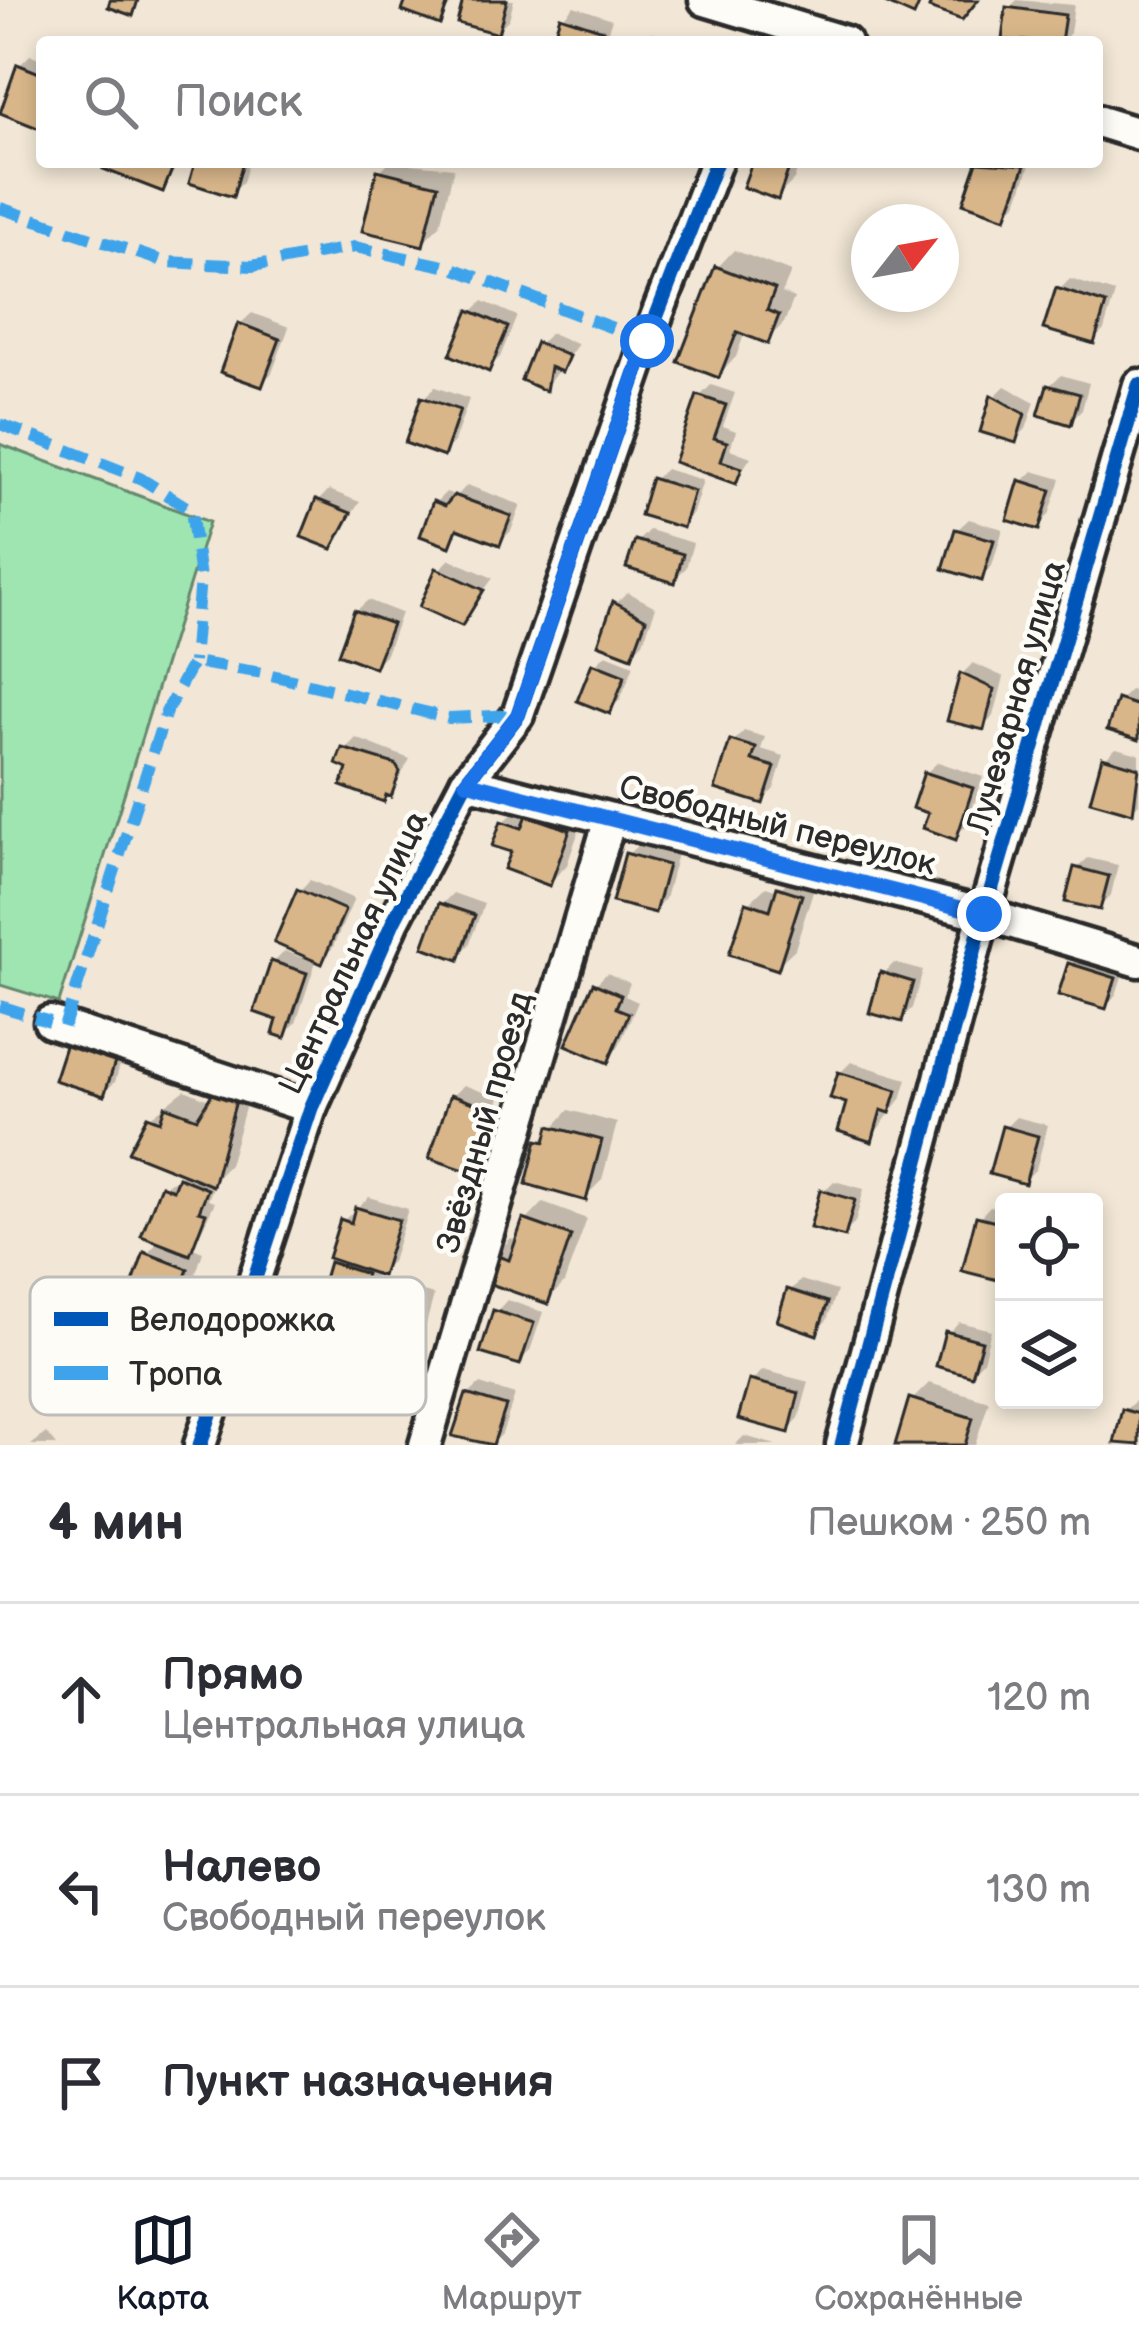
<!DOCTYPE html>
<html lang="ru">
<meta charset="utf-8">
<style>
:root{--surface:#fff;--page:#f7f7f7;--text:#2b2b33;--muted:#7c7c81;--line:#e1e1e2;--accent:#111827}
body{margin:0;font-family:"Balsamiq Sans",sans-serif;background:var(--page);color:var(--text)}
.controls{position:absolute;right:36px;bottom:36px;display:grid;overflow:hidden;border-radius:12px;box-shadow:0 6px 18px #0003}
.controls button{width:108px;height:108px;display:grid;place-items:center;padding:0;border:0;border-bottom:3px solid var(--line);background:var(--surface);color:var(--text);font:60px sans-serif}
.compass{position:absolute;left:851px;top:204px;width:108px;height:108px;border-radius:50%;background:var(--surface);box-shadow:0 6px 18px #0003;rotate:59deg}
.stop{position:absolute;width:36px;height:36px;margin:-27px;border:9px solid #1a73e8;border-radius:50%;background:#fff}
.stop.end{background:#1a73e8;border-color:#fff;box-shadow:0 3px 12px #0008}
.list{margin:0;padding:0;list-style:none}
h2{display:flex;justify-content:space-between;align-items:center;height:156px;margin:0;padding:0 48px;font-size:51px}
h2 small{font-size:39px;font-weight:400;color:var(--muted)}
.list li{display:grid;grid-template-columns:78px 1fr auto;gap:36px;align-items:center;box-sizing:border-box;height:192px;padding:0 48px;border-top:3px solid var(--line)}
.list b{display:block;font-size:45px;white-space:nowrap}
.list p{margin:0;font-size:39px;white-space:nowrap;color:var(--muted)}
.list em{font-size:39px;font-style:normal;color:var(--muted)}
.icon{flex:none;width:66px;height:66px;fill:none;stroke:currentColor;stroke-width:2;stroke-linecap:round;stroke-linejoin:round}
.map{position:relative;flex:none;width:1139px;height:1445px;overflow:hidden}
.search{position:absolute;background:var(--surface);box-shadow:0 6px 18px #0003;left:36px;right:36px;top:36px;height:132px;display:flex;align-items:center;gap:30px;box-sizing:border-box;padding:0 42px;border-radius:12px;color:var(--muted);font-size:45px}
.sheet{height:732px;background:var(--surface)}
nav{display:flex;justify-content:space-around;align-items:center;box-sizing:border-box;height:168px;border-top:3px solid var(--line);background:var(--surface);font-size:33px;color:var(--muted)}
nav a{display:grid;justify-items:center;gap:6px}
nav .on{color:var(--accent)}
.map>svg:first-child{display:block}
</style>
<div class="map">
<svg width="1139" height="1445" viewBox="0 0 1139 1445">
<rect width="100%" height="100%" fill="#f2e7d6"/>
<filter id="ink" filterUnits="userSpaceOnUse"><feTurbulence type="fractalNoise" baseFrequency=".00833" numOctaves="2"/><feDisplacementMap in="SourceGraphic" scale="24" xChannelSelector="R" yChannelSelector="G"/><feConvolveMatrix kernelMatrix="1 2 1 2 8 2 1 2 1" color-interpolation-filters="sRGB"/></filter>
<g filter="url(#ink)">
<path fill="#9fe5b2" stroke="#65886e" stroke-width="3" d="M0 444 209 522 59 1003 0 985Z"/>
<g fill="#0003">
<path d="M409 0H454L439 21Z"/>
<path d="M466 0H514L509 19 498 30Z"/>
<path d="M1017 0 1074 5 1070 33 1062 42 1005 37 1009 8Z"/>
<path d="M574 6 612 19 604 42H555L563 18Z"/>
<path d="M652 32 684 42H642Z"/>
<path d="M30 55 42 59 40 125 19 66Z"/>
<path d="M109 162H180L163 188Z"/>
<path d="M198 162H249L243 182 232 194Z"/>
<path d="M389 162 454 168 440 225 422 243 380 171Z"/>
<path d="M755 162H819L814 167 800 162 794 180 777 197Z"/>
<path d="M980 162H1031L1017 203 1006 214 967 201Z"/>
<path d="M734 250 791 272 782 293 794 298 784 323 767 340 745 332 736 357 719 374 717 268Z"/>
<path d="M1070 279 1115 293 1104 330 1093 341 1059 290Z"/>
<path d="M483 301 517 316 500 357 489 368 472 312Z"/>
<path d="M252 313 289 327 272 373 261 384 240 324Z"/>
<path d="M550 333 578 344 546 387 539 344Z"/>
<path d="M1061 375 1089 383 1082 410 1071 421 1049 386Z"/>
<path d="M711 385 735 393 723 426 736 431 730 449 751 457 735 481 678 460 700 396Z"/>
<path d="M1005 386 1035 402 1026 429 1015 440 983 430 994 397Z"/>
<path d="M435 387 469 399 454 442 443 453 424 398Z"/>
<path d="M665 469 703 480 693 513 682 524 654 480Z"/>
<path d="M1033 471 1061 479 1049 515 1038 526 1022 482Z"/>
<path d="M467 485 521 505 511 531 500 542 462 527 449 543 435 503 446 492 457 496Z"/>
<path d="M329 490 360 502 331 545 318 501Z"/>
<path d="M969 519 1003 529 992 566 981 577 957 530Z"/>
<path d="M649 530 693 543 686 568 674 579 638 541Z"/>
<path d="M450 559 493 578 461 622 439 570Z"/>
<path d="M627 592 656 607 643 642 632 653 616 603Z"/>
<path d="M368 600 401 613 386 654 375 665 356 611Z"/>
<path d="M1139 644V669L1133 667Z"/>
<path d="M606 654 634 665 620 700 609 711 595 665Z"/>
<path d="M973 663 1004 677 994 716 983 727 962 674Z"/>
<path d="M1130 690 1139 692V737L1119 701Z"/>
<path d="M744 731 765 737 761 749 784 756 774 789 762 801 733 742Z"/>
<path d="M356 738 410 759 391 793 351 767 344 750Z"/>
<path d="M1116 748 1139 754V803L1133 809 1104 759Z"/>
<path d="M938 762 983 777 967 825 955 836 932 811 926 773Z"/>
<path d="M521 805 585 813 567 865 550 882 514 850 503 823Z"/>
<path d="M639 844 677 854 665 899 654 910 627 855Z"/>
<path d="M1088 858 1118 865 1111 895 1100 907 1076 869Z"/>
<path d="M797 872 817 878 795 949 777 966 748 904 766 887 778 891Z"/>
<path d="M310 880 354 899 332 949 317 958 296 1023 284 1034 273 963 285 951 303 958 299 891Z"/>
<path d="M453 893 484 904 469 945 458 956 442 904Z"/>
<path d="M1082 954 1125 967 1116 995 1105 1006 1071 965Z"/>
<path d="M894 963 923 971 912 1008 901 1019 883 974Z"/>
<path d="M607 973 630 983 625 996 638 1002 618 1048 607 1059 596 984Z"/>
<path d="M127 1042 115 1082 103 1093 58 1078Z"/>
<path d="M851 1062 907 1079 901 1099 871 1138 840 1073Z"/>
<path d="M254 1076 229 1165 217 1177 208 1200 215 1202 193 1248 203 1252 181 1318 163 1335 110 1310 132 1295 147 1254 160 1240 163 1187 187 1172 149 1118 185 1090 211 1101Z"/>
<path d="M464 1085 500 1098 480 1157 469 1169 452 1096Z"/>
<path d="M569 1110 617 1123 602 1180 585 1197 540 1142Z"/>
<path d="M1016 1117 1048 1125 1036 1169 1024 1181 1005 1128Z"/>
<path d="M834 1181 864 1189 855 1223 844 1234 823 1192Z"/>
<path d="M369 1197 408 1209 392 1262 377 1271 357 1336 340 1353 325 1354 332 1264 338 1258 343 1221Z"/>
<path d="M543 1203 587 1219 564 1283 547 1301 494 1256 511 1238 519 1241 526 1221Z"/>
<path d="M990 1206 1004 1210 1001 1278 979 1218Z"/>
<path d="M801 1280 837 1291 827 1320 816 1331 790 1291Z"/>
<path d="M394 1284 434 1295 425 1328 414 1339 383 1295Z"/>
<path d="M507 1300 543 1312 530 1351 519 1362 496 1312Z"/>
<path d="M959 1322 991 1330 983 1361 972 1372 948 1333Z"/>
<path d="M763 1370 809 1382 799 1418 788 1430 752 1381Z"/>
<path d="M929 1383 989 1401 975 1445H898L912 1400Z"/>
<path d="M480 1384 515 1395 502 1434 491 1445 456 1434 468 1395Z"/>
<path d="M1136 1400 1139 1445 1117 1441 1124 1411Z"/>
<path d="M46 1433 56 1445H31Z"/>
<path d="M744 1436 776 1445H735Z"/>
</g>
<g fill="#d8b68a" stroke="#2b2b2b" stroke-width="3">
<path d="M110 0H138L133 16 108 7Z"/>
<path d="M406 0H449L440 25 402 11Z"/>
<path d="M463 0H507L498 34 457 23Z"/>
<path d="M878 0H921L914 16Z"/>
<path d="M932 0H978L962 20 929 8Z"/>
<path d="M1006 7 1065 15 1061 42 1002 40Z"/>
<path d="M560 16 603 30 599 42H552Z"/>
<path d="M17 64 42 74 40 129 0 113Z"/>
<path d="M106 162H175L163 192 103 169Z"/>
<path d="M195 162H243L233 197 189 183Z"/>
<path d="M752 162H791L778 200 743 187Z"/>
<path d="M977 162 1025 165 1006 218 963 203Z"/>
<path d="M377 170 438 185 423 246 362 231Z"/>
<path d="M715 266 775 289 767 310 779 315 768 344 737 332 719 378 678 362Z"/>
<path d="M1056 288 1106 304 1094 344 1043 329Z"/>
<path d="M469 310 508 327 489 372 450 355Z"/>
<path d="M238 323 280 339 262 387 220 372Z"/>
<path d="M536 342 569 356 562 372 550 367 546 391 521 380Z"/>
<path d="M1047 385 1080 394 1071 425 1038 415Z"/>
<path d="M697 395 726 405 714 438 727 442 721 461 742 468 736 484 674 462Z"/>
<path d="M991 395 1025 414 1016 443 980 432Z"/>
<path d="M421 397 460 410 444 457 405 443Z"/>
<path d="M651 478 694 491 683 528 640 515Z"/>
<path d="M1019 480 1051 490 1039 530 1007 520Z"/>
<path d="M454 495 511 516 500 545 457 529 450 547 420 536 433 501 445 506Z"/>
<path d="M316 499 351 513 332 549 301 537Z"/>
<path d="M955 529 994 540 982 581 943 569Z"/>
<path d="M635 540 683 554 675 583 626 568Z"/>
<path d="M436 568 484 590 462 626 419 607Z"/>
<path d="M613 601 646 619 632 657 598 644Z"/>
<path d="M354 610 392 624 375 668 338 654Z"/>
<path d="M592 663 625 676 610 714 577 701Z"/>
<path d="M960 673 994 689 984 730 947 721Z"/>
<path d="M1117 699 1139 706V740L1107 730Z"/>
<path d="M730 740 756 748 752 760 775 767 763 804 715 789Z"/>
<path d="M342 748 395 764 400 772 391 797 386 795 384 802 341 786 347 769 336 764Z"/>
<path d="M1102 757 1139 768 1133 813 1090 801Z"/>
<path d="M924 772 973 788 956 840 923 828 928 813 912 808Z"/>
<path d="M527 815 570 830 550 886 504 869 511 852 492 846 501 821 522 828Z"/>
<path d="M625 853 668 865 655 913 612 902Z"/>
<path d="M1074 867 1109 876 1100 910 1065 902Z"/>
<path d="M777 887 802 895 778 970 729 954 746 902 770 910Z"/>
<path d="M297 889 345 910 322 964 274 943Z"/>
<path d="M439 903 475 915 459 960 423 947Z"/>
<path d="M271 961 307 973 285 1038 273 1034 277 1020 254 1012Z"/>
<path d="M1068 963 1116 978 1106 1009 1058 995Z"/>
<path d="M880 972 913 982 902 1022 869 1013Z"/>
<path d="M593 983 621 995 616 1008 629 1013 608 1063 566 1045Z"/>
<path d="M68 1037 118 1053 104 1096 54 1080Z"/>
<path d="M838 1072 897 1090 890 1113 881 1110 872 1142 838 1131 846 1103 830 1098Z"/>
<path d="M217 1086 238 1093 213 1186 128 1152 147 1116 160 1121 165 1106 197 1118Z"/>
<path d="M450 1095 491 1109 470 1172 429 1158Z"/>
<path d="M549 1126 602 1140 586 1201 526 1184 537 1140 545 1142Z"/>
<path d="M1002 1126 1038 1136 1025 1184 989 1174Z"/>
<path d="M178 1177 208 1189 199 1211 206 1213 190 1255 141 1236 161 1185 173 1190Z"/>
<path d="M820 1190 855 1200 845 1237 810 1228Z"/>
<path d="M355 1207 399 1220 382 1276 328 1258 340 1219 351 1223Z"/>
<path d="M976 1216 1004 1223 1002 1281 962 1271Z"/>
<path d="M523 1219 571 1236 548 1304 482 1281 491 1254 509 1260Z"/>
<path d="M144 1252 188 1269 164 1338 145 1332 139 1339 104 1319 108 1309 122 1314Z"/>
<path d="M329 1262 366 1274 340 1357 327 1352 326 1358 303 1351Z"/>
<path d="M787 1289 828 1302 817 1335 777 1321Z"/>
<path d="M493 1310 534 1323 520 1365 480 1353Z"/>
<path d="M945 1331 982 1341 972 1376 936 1366Z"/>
<path d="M749 1380 799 1393 789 1433 738 1419Z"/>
<path d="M466 1394 506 1406 493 1445 452 1436Z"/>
<path d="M909 1398 973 1418 965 1445H895Z"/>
<path d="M1122 1409 1139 1414V1445L1114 1443Z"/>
</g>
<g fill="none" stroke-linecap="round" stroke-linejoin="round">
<g stroke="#2b2b2b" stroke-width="39">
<g id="minor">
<path d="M705 0 845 42"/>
<path d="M1097 121 1139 134"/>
<path d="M466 782 984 914 1139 961"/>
<path d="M50 1022 311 1108"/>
<path d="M200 1445 311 1108 394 920 466 782 518 715 647 341 716 162"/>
<path d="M425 1445 610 819"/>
<path d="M842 1445 984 914 1139 385"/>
</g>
</g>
<use href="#minor" stroke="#fdfcf7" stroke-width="30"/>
<g stroke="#3ea3eb" stroke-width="12" stroke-dasharray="24 12" stroke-linecap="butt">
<path d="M0 208 165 262 252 266 355 247 453 268 647 341"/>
<path d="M0 424 140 478 191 510 200 578 193 662"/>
<path d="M0 1006 50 1022"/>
<path d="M64 1027 166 712 193 662 263 673 449 718 518 715"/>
</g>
<g stroke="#fdfcf7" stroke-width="22">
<g id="cycleway">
<path d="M200 1445 311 1108 394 920 466 782 518 715 647 341 716 162"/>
<path d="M842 1445 984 914 1139 385"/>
</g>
</g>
<use href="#cycleway" stroke="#0057b8" stroke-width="15"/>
</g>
</g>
<g fill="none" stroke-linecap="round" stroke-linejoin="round" filter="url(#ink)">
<path stroke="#1a73e8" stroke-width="15" d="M647 341 518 715 466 782 984 914"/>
</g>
<g text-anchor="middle" stroke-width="9" stroke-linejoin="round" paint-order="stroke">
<g font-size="33" fill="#2b2b2b" stroke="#fdfcf7">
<text transform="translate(1015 697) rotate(-74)" y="12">Лучезарная улица</text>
<text transform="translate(778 824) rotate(14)" y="12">Свободный переулок</text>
<text transform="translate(352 952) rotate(-65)" y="12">Центральная улица</text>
<text transform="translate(483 1122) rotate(-74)" y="12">Звёздный проезд</text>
</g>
</g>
<rect x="30" y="1277" width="396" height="138" rx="18" fill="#fdfcf7" stroke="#bebdba" stroke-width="3"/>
<rect x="54" y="1312" width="54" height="14" fill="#0057b8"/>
<rect x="54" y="1366" width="54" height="14" fill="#3ea3eb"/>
<g font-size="33" fill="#2b2b2b">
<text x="129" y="1331">Велодорожка</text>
<text x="129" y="1385">Тропа</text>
</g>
</svg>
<div class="controls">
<button><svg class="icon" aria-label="locate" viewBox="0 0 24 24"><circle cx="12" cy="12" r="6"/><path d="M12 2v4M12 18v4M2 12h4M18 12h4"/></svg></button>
<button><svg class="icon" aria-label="layers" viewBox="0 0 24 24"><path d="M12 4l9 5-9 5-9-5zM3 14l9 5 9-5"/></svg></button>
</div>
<svg class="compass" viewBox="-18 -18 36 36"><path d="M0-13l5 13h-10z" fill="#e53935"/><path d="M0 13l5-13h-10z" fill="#7c7c81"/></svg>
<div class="stop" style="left:647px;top:341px"></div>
<div class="stop end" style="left:984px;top:914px"></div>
<div class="search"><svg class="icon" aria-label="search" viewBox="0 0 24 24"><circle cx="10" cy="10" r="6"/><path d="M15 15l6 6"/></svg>Поиск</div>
</div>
<section class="sheet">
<h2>4 мин<small>Пешком · 250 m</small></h2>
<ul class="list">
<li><svg class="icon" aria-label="ahead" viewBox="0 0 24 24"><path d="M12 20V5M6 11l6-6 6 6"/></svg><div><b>Прямо</b><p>Центральная улица</p></div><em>120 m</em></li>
<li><svg class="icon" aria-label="left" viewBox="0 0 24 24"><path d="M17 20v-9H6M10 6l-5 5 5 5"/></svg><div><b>Налево</b><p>Свободный переулок</p></div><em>130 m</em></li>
<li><svg class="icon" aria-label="arrive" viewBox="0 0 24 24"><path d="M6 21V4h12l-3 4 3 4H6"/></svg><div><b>Пункт назначения</b></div></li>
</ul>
</section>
<nav>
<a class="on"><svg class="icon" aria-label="map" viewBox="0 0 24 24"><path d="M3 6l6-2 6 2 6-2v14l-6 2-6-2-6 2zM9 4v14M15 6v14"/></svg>Карта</a>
<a><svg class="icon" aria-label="directions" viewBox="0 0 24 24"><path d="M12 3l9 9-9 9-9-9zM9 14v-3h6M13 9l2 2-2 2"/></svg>Маршрут</a>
<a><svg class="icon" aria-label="saved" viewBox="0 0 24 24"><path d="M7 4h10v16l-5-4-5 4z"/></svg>Сохранённые</a>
</nav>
